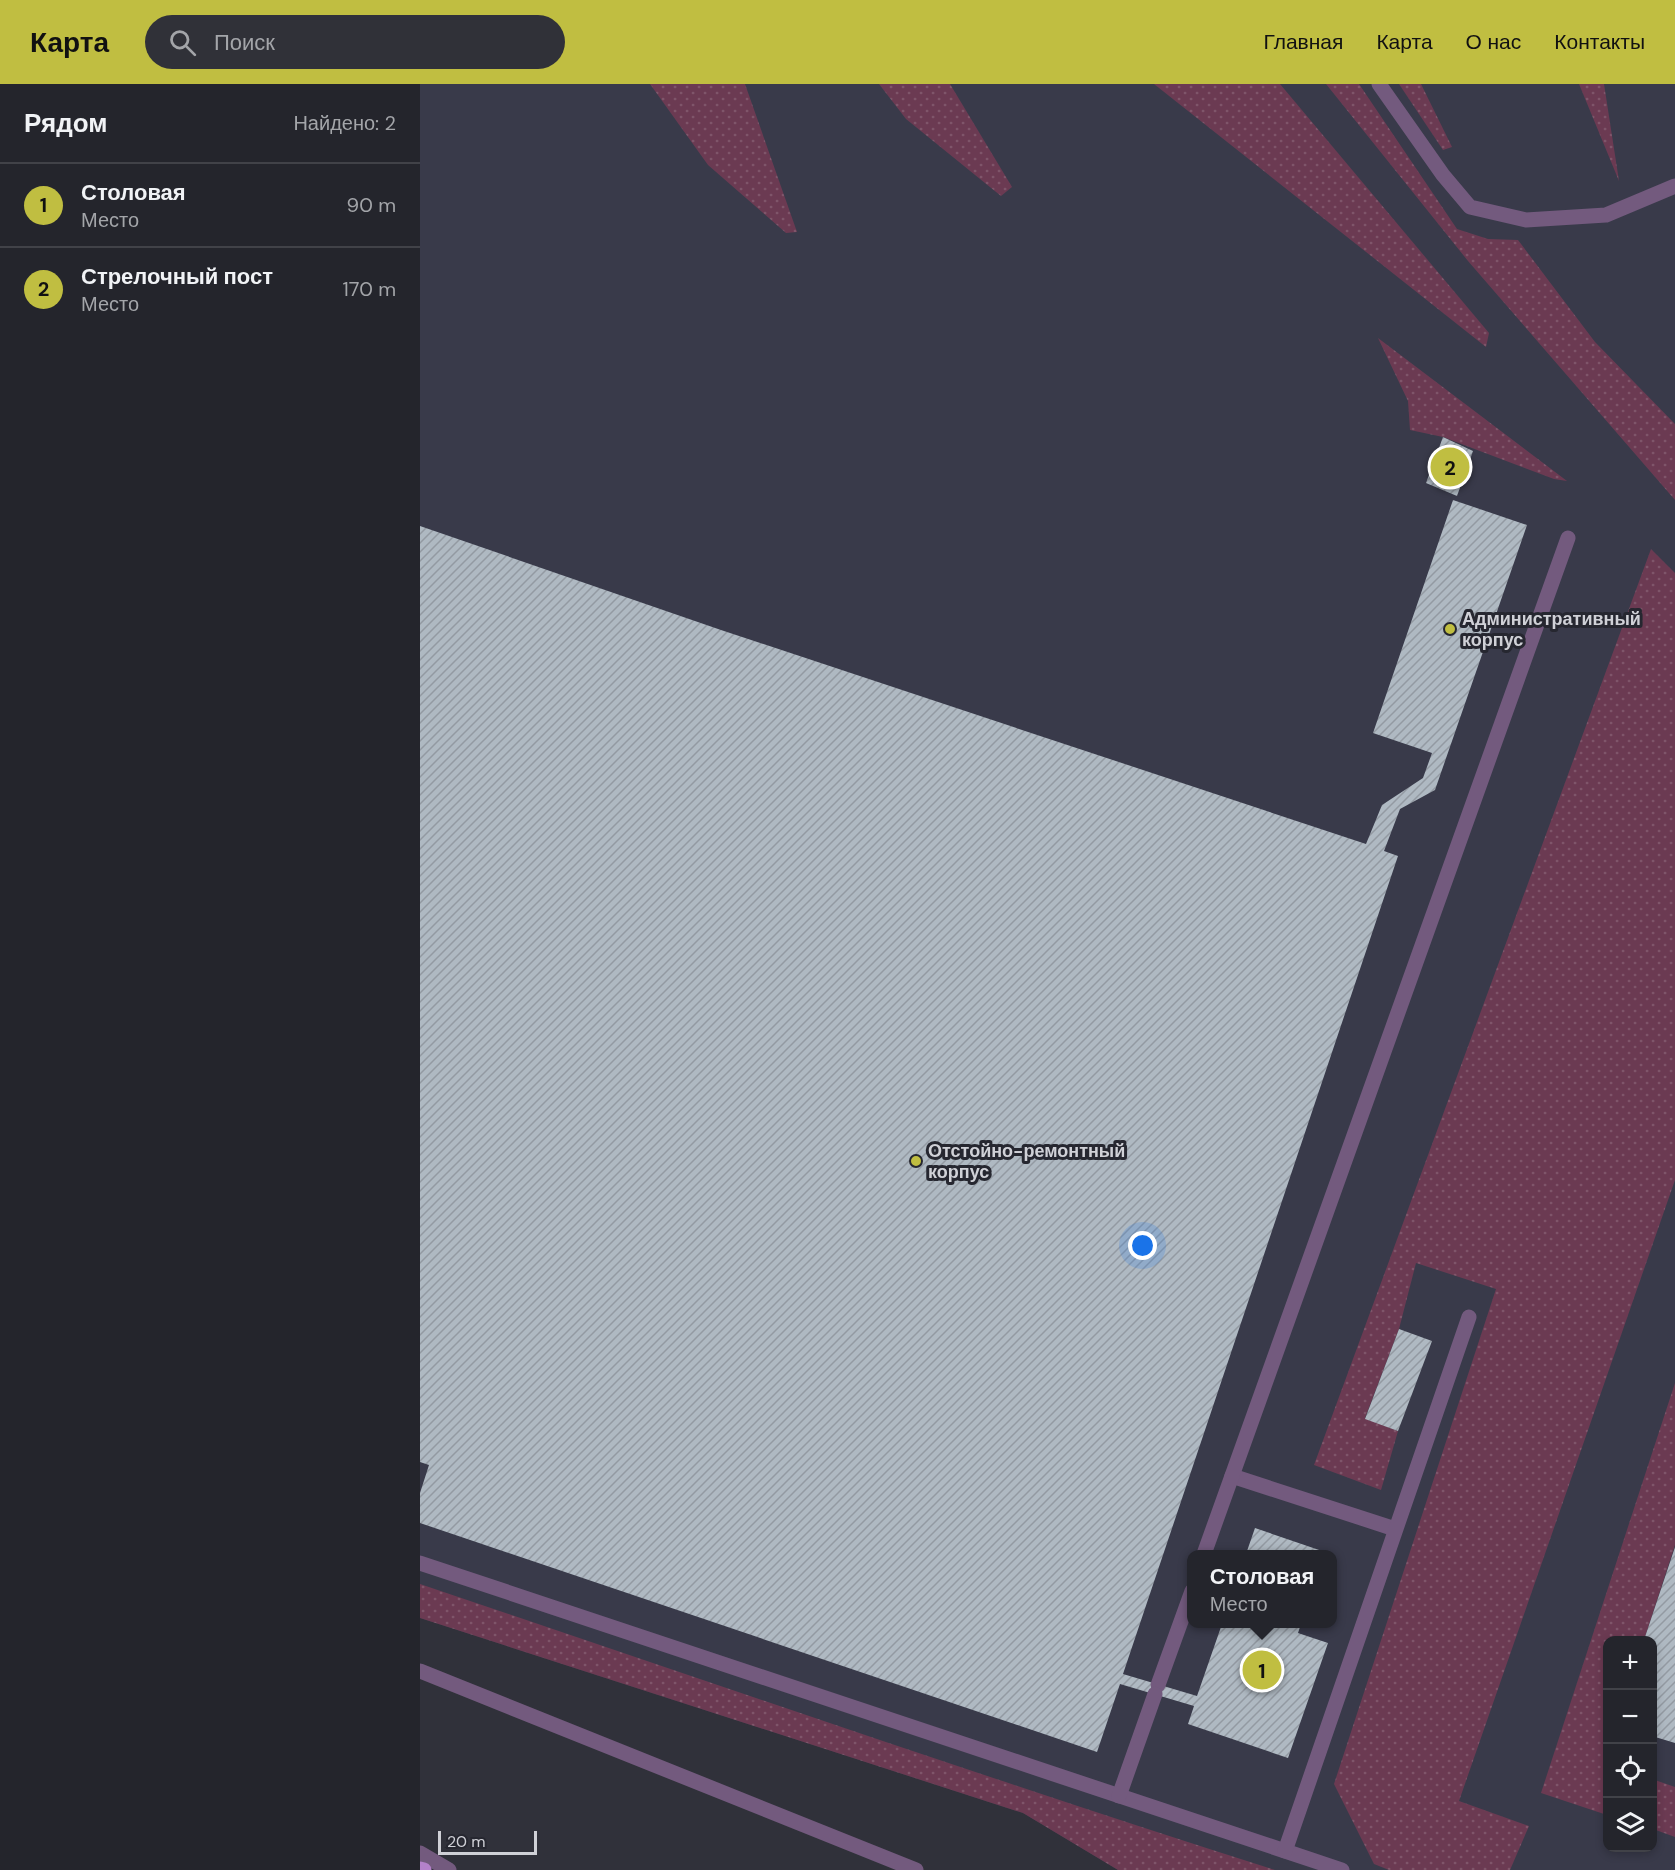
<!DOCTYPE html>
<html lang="ru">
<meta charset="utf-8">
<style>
:root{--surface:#24252c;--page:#303138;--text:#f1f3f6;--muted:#a3a5a9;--line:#414248;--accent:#c0be41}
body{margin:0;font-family:"DM Sans",sans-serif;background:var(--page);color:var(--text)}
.controls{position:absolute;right:18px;bottom:18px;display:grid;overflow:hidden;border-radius:12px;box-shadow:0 3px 9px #0003}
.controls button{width:54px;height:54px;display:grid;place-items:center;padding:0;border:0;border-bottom:2px solid var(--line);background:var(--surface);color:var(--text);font:30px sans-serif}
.scale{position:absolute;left:18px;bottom:15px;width:99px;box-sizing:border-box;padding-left:6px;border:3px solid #d0d1d7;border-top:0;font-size:16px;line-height:21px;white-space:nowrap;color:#d0d1d7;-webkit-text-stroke:4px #262730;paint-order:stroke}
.you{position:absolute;left:723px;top:1162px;width:21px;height:21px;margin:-15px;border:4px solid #fff;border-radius:50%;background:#1a73e8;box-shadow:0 0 0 9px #1a73e833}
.badge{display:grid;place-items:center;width:39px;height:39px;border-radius:50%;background:var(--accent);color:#111;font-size:20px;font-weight:700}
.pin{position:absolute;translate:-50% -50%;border:3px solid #fff;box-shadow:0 2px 6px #0006}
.popup{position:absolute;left:767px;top:1466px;width:150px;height:78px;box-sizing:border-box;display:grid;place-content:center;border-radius:12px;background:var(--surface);filter:drop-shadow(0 2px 4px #0005);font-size:20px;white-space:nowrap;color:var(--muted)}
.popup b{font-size:22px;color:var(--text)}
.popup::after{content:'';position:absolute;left:50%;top:100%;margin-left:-12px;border:12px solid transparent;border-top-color:var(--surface)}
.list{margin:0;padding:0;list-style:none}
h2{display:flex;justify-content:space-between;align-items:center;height:78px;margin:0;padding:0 24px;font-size:26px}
h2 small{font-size:20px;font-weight:400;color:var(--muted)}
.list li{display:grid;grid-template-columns:39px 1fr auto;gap:18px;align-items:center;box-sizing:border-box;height:84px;padding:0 24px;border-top:2px solid var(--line)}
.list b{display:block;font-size:22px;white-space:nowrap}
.list p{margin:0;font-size:20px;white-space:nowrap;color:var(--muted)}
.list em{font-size:20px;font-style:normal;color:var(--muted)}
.icon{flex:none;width:33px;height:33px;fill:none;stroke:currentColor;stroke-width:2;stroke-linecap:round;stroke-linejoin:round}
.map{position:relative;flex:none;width:1255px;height:1786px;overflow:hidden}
header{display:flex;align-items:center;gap:36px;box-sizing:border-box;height:84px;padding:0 30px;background:var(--accent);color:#111}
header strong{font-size:28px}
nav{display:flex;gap:33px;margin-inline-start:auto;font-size:21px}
.search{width:420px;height:54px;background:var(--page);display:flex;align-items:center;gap:15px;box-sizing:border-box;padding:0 21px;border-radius:33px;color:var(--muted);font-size:22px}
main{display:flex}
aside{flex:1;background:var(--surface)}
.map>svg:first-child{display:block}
</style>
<header>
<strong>Карта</strong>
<div class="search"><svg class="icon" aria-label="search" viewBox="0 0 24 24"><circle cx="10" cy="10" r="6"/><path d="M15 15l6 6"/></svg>Поиск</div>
<nav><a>Главная</a><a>Карта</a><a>О нас</a><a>Контакты</a></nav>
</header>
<main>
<aside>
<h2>Рядом<small>Найдено: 2</small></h2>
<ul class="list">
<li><span class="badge">1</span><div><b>Столовая</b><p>Место</p></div><em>90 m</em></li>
<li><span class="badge">2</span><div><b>Стрелочный пост</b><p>Место</p></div><em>170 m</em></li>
</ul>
</aside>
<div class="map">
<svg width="1255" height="1786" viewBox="0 0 1255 1786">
<defs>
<pattern id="grass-dots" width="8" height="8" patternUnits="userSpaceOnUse" patternTransform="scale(1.5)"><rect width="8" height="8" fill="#6b3a52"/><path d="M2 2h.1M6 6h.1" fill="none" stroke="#7f556a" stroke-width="1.8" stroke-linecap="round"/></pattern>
<pattern id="building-hatch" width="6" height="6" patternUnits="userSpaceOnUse" patternTransform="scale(1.5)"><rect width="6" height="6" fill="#afb9c2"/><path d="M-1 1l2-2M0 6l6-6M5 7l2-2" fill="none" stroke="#939aa2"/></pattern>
</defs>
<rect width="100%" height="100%" fill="#30313a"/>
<path fill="#393a4a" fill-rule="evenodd" d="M0 0H1255V1786H698L603 1729 0 1534ZM772 1470H912V1540H772ZM1188 1556H1232V1764H1188Z"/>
<g fill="url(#grass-dots)">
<path d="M230 0H325L377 148 366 149 288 81Z"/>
<path d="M459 0H530L592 103 581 112 486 35Z"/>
<path d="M734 0H860L1069 249 1066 263Z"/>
<path d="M906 0H939L1037 145 1068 155 1098 156 1175 258 1255 340V416L1048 177Z"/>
<path d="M979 0H1001L1032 63 1023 66Z"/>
<path d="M1159 0H1184L1199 97Z"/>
<path d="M958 254 1147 397 1134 395 1023 353 990 346 988 317Z"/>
<path d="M1231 465 1255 489V1096L1039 1717 1109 1742 1090 1786H969L954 1780 914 1700 1076 1205 996 1179 979 1245 945 1334 978 1347 961 1406 894 1381Z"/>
<path d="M1255 1299V1461L1224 1556H1188L1187 1731 1121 1709Z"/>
<path d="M0 1500C285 1596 569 1695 855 1786H698L603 1729 0 1534Z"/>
<path d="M1232 1695 1255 1703V1753L1233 1745Z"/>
</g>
<g fill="url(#building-hatch)">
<path d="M1023 353 1053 367 1037 412 1006 399Z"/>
<path d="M1033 416 1107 441 1015 706 980 725 964 767 978 772 703 1590 777 1612 802 1540H881L878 1549 908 1559 868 1674 768 1640 774 1622 700 1600 677 1668 0 1439V1409L9 1381 0 1378V442L301 546 946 760 962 721 1003 694 1012 669 953 649Z"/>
<path d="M979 1245 1012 1257 978 1347 945 1335Z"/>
<path d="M835 1444 905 1468 904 1470H826Z"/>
<path d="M1255 1463V1659L1232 1652V1556H1224Z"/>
</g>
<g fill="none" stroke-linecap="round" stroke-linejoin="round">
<g stroke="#735a7e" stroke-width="15">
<path d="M959 0 1023 91 1050 123 1106 136 1186 131 1255 102"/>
<path d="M812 1392 975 1445"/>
<path d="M784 1470 1148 454"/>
<path d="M0 1479 922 1786"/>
<path d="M0 1587 496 1786"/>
<path d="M738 1601 772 1507"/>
<path d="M699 1712 735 1610"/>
<path d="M865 1767 1049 1233"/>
</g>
<path stroke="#735a7e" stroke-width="15" d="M0 1769 29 1786"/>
<path stroke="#b481ca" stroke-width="15" d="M0 1785 4 1786"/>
</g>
<g fill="#c0be41" stroke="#262730" stroke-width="2">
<circle cx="1030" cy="545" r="6"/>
<circle cx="496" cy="1077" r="6"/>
</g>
<g text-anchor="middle" stroke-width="6" stroke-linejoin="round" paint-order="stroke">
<g font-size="18" font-weight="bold" fill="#d0d1d7" stroke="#262730" text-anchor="start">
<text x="1042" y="541">Административный<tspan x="1042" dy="21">корпус</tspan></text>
<text x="508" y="1073">Отстойно-ремонтный<tspan x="508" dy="21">корпус</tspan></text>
</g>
</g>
</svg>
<div class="controls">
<button>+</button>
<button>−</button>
<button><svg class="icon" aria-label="locate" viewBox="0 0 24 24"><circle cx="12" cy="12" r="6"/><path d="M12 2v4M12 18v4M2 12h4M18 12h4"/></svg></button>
<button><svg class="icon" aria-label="layers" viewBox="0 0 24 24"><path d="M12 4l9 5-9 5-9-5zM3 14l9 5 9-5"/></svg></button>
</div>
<div class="scale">20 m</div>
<div class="you"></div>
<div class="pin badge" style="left:842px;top:1586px">1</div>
<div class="popup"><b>Столовая</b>Место</div>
<div class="pin badge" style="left:1030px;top:383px">2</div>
</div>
</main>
